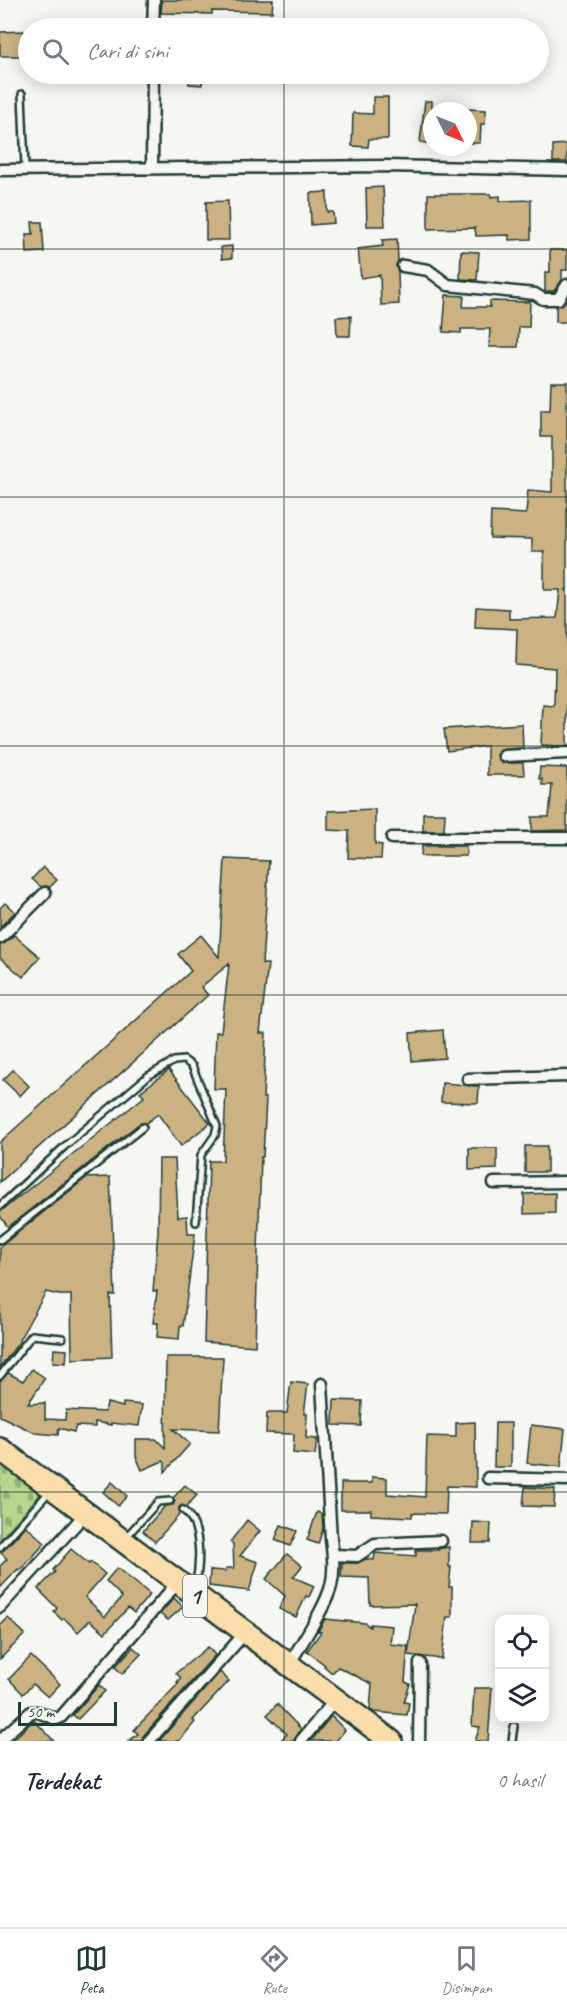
<!DOCTYPE html>
<html lang="id">
<style>
:root{--surface:#fff;--page:#f6f6f7;--text:#1f2937;--muted:#747a83;--line:#e0e1e3;--accent:#1f3d34}
body{margin:0;font-family:Caveat,sans-serif;background:var(--page);color:var(--text)}
.controls{position:absolute;right:18px;bottom:18px;display:grid;overflow:hidden;border-radius:12px;box-shadow:0 3px 15px #0003}
.controls button{width:54px;height:54px;display:grid;place-items:center;padding:0;border:0;border-bottom:2px solid var(--line);background:var(--surface);color:var(--text);font:30px sans-serif}
.compass{position:absolute;left:423px;top:102px;width:54px;height:54px;border-radius:50%;background:var(--surface);box-shadow:0 3px 15px #0003;rotate:133deg}
.scale{position:absolute;left:18px;bottom:15px;width:99px;box-sizing:border-box;padding-left:6px;border:3px solid #1f3d34;border-top:0;font-size:16px;line-height:21px;white-space:nowrap;color:#1f3d34;-webkit-text-stroke:4px #f6f6f2;paint-order:stroke}
.list{margin:0;padding:0;list-style:none}
h2{display:flex;justify-content:space-between;align-items:center;height:78px;margin:0;padding:0 24px;font-size:26px}
h2 small{font-size:20px;font-weight:400;color:var(--muted)}
.icon{flex:none;width:33px;height:33px;fill:none;stroke:currentColor;stroke-width:2;stroke-linecap:round;stroke-linejoin:round}
.map{position:relative;flex:none;width:567px;height:1741px;overflow:hidden}
.search{position:absolute;background:var(--surface);box-shadow:0 3px 15px #0003;left:18px;right:18px;top:18px;height:66px;display:flex;align-items:center;gap:15px;box-sizing:border-box;padding:0 21px;border-radius:33px;color:var(--muted);font-size:22px}
.sheet{height:186px;background:var(--surface)}
nav{display:flex;justify-content:space-around;align-items:center;box-sizing:border-box;height:84px;border-top:2px solid var(--line);background:var(--surface);font-size:16px;color:var(--muted)}
nav a{display:grid;justify-items:center;gap:3px}
nav .on{color:var(--accent)}
.map>svg:first-child{display:block}
</style>
<div class="map">
<svg width="567" height="1741" viewBox="0 0 567 1741">
<defs>
<pattern id="cemetery-stones" width="16" height="16" patternUnits="userSpaceOnUse" patternTransform="scale(1.5)"><rect width="16" height="16" fill="#b8d68e"/><path d="M2 7V4a2 2 0 0 1 4 0v3zM10 15v-3a2 2 0 0 1 4 0v3z" fill="#95af75"/></pattern>
</defs>
<rect width="100%" height="100%" fill="#f6f6f2"/>
<filter id="ink" filterUnits="userSpaceOnUse"><feTurbulence type="fractalNoise" baseFrequency=".0167" numOctaves="2"/><feDisplacementMap in="SourceGraphic" scale="12" xChannelSelector="R" yChannelSelector="G"/><feConvolveMatrix kernelMatrix="1 2 1 2 8 2 1 2 1" color-interpolation-filters="sRGB"/></filter>
<g filter="url(#ink)">
<path fill="url(#cemetery-stones)" stroke="#6c8a61" stroke-width="1.5" d="M0 1462 42 1492 0 1539Z"/>
<g fill="#ccb282" stroke="#1f3d34" stroke-width="1.5">
<path d="M162 0H273L272 12 212 11V14L161 13Z"/>
<path d="M24 31V56H0V32Z"/>
<path d="M189 74H203L202 85 189 84Z"/>
<path d="M373 97H388V139H369L368 147 352 146 353 113 373 114Z"/>
<path d="M425 101H432V144L420 142Z"/>
<path d="M468 109 486 110 485 124H481L480 143H468Z"/>
<path d="M567 144V162H553V145Z"/>
<path d="M383 187 385 226H367L366 188Z"/>
<path d="M327 192V212H333L334 223 311 225 310 193Z"/>
<path d="M428 194H491V197L500 196V201L531 200V239L509 240V235L476 236 475 228 428 229Z"/>
<path d="M228 201 229 240H206V202Z"/>
<path d="M32 222H42L44 252 27 253 26 234H33Z"/>
<path d="M397 239 398 261 396 265 398 272 399 304 381 305 380 275 361 278 358 249 383 246 382 240Z"/>
<path d="M232 246V258L222 259 221 247Z"/>
<path d="M550 250H567V270H562V280L554 291H545V272H550Z"/>
<path d="M461 251 479 252 477 280 460 279Z"/>
<path d="M446 295 464 296 463 307H490V301L530 302 529 327H519L518 347H489L490 329H461V333L443 332Z"/>
<path d="M567 299V322H556V306L562 305Z"/>
<path d="M351 316 350 336H337L336 317Z"/>
<path d="M551 382H567V590H564H567V746H559L541 745 543 705 554 706 555 668 516 665 517 629 475 627 476 607 509 609V619L557 618 560 590H544V552H532V539L490 538 491 512 526 514 528 490 552 492V437H541V410H550Z"/>
<path d="M522 724 523 748 503 749 498 752 497 756 501 763H523L524 775H487V746L447 751 444 729Z"/>
<path d="M540 767 567 768V830L532 831V817H549L552 785H542V779H539Z"/>
<path d="M375 809V844L382 845 381 859 348 858 349 831 328 830V811Z"/>
<path d="M423 813H445L444 831H423Z"/>
<path d="M422 846H466V856H421Z"/>
<path d="M225 859 269 861 262 964H268L260 1033H266L263 1098H266L263 1157H261L255 1346 204 1342 209 1161H223L226 1089H214L216 1032H221L229 964 201 987 208 995 0 1182V1142L191 971 178 954 201 935 219 957Z"/>
<path d="M43 867 57 880 50 887 46 886 41 887 32 879Z"/>
<path d="M5 903 15 912 0 927V908Z"/>
<path d="M14 935 40 957 23 977 0 958V945L5 943Z"/>
<path d="M443 1030 445 1058 412 1061 410 1033Z"/>
<path d="M13 1070 29 1086 20 1096 3 1080Z"/>
<path d="M169 1070 210 1123 181 1146 158 1114 146 1123H140L8 1227 0 1216V1212L144 1097 140 1092Z"/>
<path d="M442 1083 479 1086 478 1103 441 1102Z"/>
<rect x="525" y="1146" width="22" height="26"/>
<path d="M469 1148H497V1169L469 1170Z"/>
<path d="M159 1159H175L178 1217 187 1216 188 1234H195L183 1326H180L179 1339 157 1337 158 1323H153L157 1291H153L158 1232Z"/>
<path d="M110 1177 115 1295H110L112 1357 72 1359 71 1295H59L46 1292 19 1340 20 1341 0 1367V1247L86 1178Z"/>
<path d="M555 1193V1213L524 1214V1194Z"/>
<path d="M54 1349 67 1350 66 1363 53 1362Z"/>
<path d="M166 1357H223L219 1431 173 1429 190 1444 165 1472V1463L163 1461 142 1470 136 1456V1439H156L165 1448Z"/>
<path d="M32 1369 45 1378 28 1404 45 1403V1419L65 1420 66 1410 105 1412 107 1403 123 1407V1403L142 1405 139 1426 111 1423V1425L95 1422V1427L76 1426 74 1432 59 1428 58 1435 35 1433 0 1416V1381L8 1373 23 1381Z"/>
<path d="M291 1382 308 1384 304 1414H307L306 1438 317 1439 315 1455 293 1453 294 1434 266 1433 267 1413H287Z"/>
<path d="M334 1400 362 1401 361 1426 333 1425Z"/>
<path d="M475 1422 476 1487 447 1486 446 1514 412 1513V1517L371 1515V1510H341V1483H372V1477L387 1478V1494L425 1497 427 1436 456 1437V1423Z"/>
<path d="M495 1423H511V1467H494Z"/>
<path d="M531 1425 565 1429 561 1467 527 1463Z"/>
<path d="M112 1482 127 1496 118 1506 103 1492Z"/>
<path d="M185 1485 197 1495 186 1507 182 1505 179 1507 180 1514 155 1542 143 1531 165 1506 173 1505 175 1501 173 1498Z"/>
<path d="M525 1487 555 1489 554 1507 523 1506Z"/>
<path d="M317 1512 322 1514 323 1529 318 1544 307 1540Z"/>
<path d="M247 1520 260 1531 240 1556 258 1562 249 1591 209 1586 210 1570 226 1571V1568H234L233 1544 230 1542Z"/>
<path d="M473 1522 491 1523 490 1543H472Z"/>
<path d="M281 1525 297 1531 290 1546 275 1540Z"/>
<path d="M26 1526 45 1543 20 1571 18 1569 0 1588V1566L7 1559 0 1552 4 1550Z"/>
<path d="M449 1547V1567H451L449 1587H452V1617H447L442 1659 408 1655 415 1604 370 1605 369 1578 341 1577 342 1563H357L366 1559 374 1560 375 1553 416 1556V1550H438L437 1549Z"/>
<path d="M71 1549 89 1564 91 1562 105 1574 85 1597 105 1617 122 1597 106 1581 117 1568 150 1594 134 1613 128 1608 105 1633 90 1620 78 1632 64 1618 62 1620 54 1612 57 1608 38 1589 55 1572 53 1570Z"/>
<path d="M287 1554 302 1566 293 1577 314 1586 309 1597 306 1596 296 1617 279 1609 285 1596 266 1579Z"/>
<path d="M174 1598 183 1607 168 1620 160 1614Z"/>
<path d="M8 1618 25 1634 0 1659V1626Z"/>
<path d="M325 1619 365 1623 370 1627V1624L392 1626 390 1644 408 1646 405 1682 410 1684 404 1702 409 1703 407 1715 374 1712 370 1710 372 1684 338 1667 332 1673 324 1666 325 1665 307 1651 321 1632 318 1631Z"/>
<path d="M133 1647 141 1654 122 1674 115 1667Z"/>
<path d="M208 1647 215 1655 143 1736 142 1741H129L138 1734 134 1730 179 1683 177 1682 181 1678 176 1673Z"/>
<path d="M31 1656 60 1684 48 1697 33 1684 23 1694 9 1679Z"/>
<path d="M220 1672 229 1681 193 1720 195 1722 179 1741H159Z"/>
<path d="M99 1685 105 1691 78 1719 73 1715Z"/>
<path d="M474 1688H492L488 1741H475L480 1727 472 1726Z"/>
<path d="M277 1704 301 1729 294 1741H280L287 1734 267 1715Z"/>
<path d="M331 1716 345 1730 336 1741H311Z"/>
<path d="M34 1720 54 1741H10L18 1735Z"/>
</g>
<g fill="none" stroke-linecap="round" stroke-linejoin="round">
<g stroke="#1f3d34" stroke-width="10">
<g id="lane">
<path d="M22 94 25 168"/>
<path d="M0 1206 65 1146 148 1076 174 1061 184 1060 192 1066 217 1126 215 1135 201 1155 196 1222"/>
<path d="M0 1240 143 1127"/>
<path d="M0 1376 32 1335 62 1338"/>
<path d="M183 1510C203 1524 200 1566 195 1587"/>
<path d="M126 1537 158 1502 170 1501"/>
<path d="M0 1547 50 1491"/>
<path d="M512 1741 514 1726"/>
</g>
</g>
<g stroke="#1f3d34" stroke-width="15">
<g id="street">
<path d="M153 28 154 0"/>
<path d="M152 167 153 74"/>
<path d="M0 170 387 166 567 170"/>
<path d="M403 266 428 270 448 285 535 294 543 299H558L567 285"/>
<path d="M504 756 567 753"/>
<path d="M392 838H567"/>
<path d="M0 938 45 893"/>
<path d="M468 1079 567 1076"/>
<path d="M494 1183 567 1182"/>
<path d="M488 1478 567 1480"/>
<path d="M334 1555 357 1556 375 1544 441 1541"/>
<path d="M0 1607 87 1512"/>
<path d="M289 1665C301 1643 325 1609 331 1586 335 1570 333 1555 331 1539L322 1384"/>
<path d="M0 1740 31 1712H38L56 1719 61 1717 178 1582"/>
<path d="M149 1741 245 1633"/>
<path d="M301 1741 335 1700"/>
<path d="M419 1741 420 1663"/>
</g>
</g>
<g stroke="#1f3d34" stroke-width="26">
<path id="highway" d="M0 1449 391 1741"/>
</g>
<use href="#lane" stroke="#f6f6f2" stroke-width="5"/>
<use href="#street" stroke="#f6f6f2" stroke-width="10"/>
<use href="#highway" stroke="#faddab" stroke-width="21"/>
</g>
</g>
<path fill="none" stroke="#1f3d34" stroke-width="1.5" stroke-opacity="0.55" d="M284 0V28M284 74V1741M0 249H567M0 497H567M0 746H567M0 995H567M0 1244H567M0 1492H567"/>
<g text-anchor="middle" stroke-width="4.5" stroke-linejoin="round" paint-order="stroke">
<rect fill="#f6f6f2" stroke="#60746d" stroke-width="1.5" x="183" y="1575" width="24" height="42" rx="4.5"/>
<g font-size="24" font-weight="bold" fill="#1f3d34">
<text x="195" y="1604">1</text>
</g>
</g>
</svg>
<div class="controls">
<button><svg class="icon" aria-label="locate" viewBox="0 0 24 24"><circle cx="12" cy="12" r="6"/><path d="M12 2v4M12 18v4M2 12h4M18 12h4"/></svg></button>
<button><svg class="icon" aria-label="layers" viewBox="0 0 24 24"><path d="M12 4l9 5-9 5-9-5zM3 14l9 5 9-5"/></svg></button>
</div>
<svg class="compass" viewBox="-18 -18 36 36"><path d="M0-13l5 13h-10z" fill="#e53935"/><path d="M0 13l5-13h-10z" fill="#747a83"/></svg>
<div class="scale">50 m</div>
<div class="search"><svg class="icon" aria-label="search" viewBox="0 0 24 24"><circle cx="10" cy="10" r="6"/><path d="M15 15l6 6"/></svg>Cari di sini</div>
</div>
<section class="sheet">
<h2>Terdekat<small>0 hasil</small></h2>
<ul class="list">
</ul>
</section>
<nav>
<a class="on"><svg class="icon" aria-label="map" viewBox="0 0 24 24"><path d="M3 6l6-2 6 2 6-2v14l-6 2-6-2-6 2zM9 4v14M15 6v14"/></svg>Peta</a>
<a><svg class="icon" aria-label="directions" viewBox="0 0 24 24"><path d="M12 3l9 9-9 9-9-9zM9 14v-3h6M13 9l2 2-2 2"/></svg>Rute</a>
<a><svg class="icon" aria-label="saved" viewBox="0 0 24 24"><path d="M7 4h10v16l-5-4-5 4z"/></svg>Disimpan</a>
</nav>
